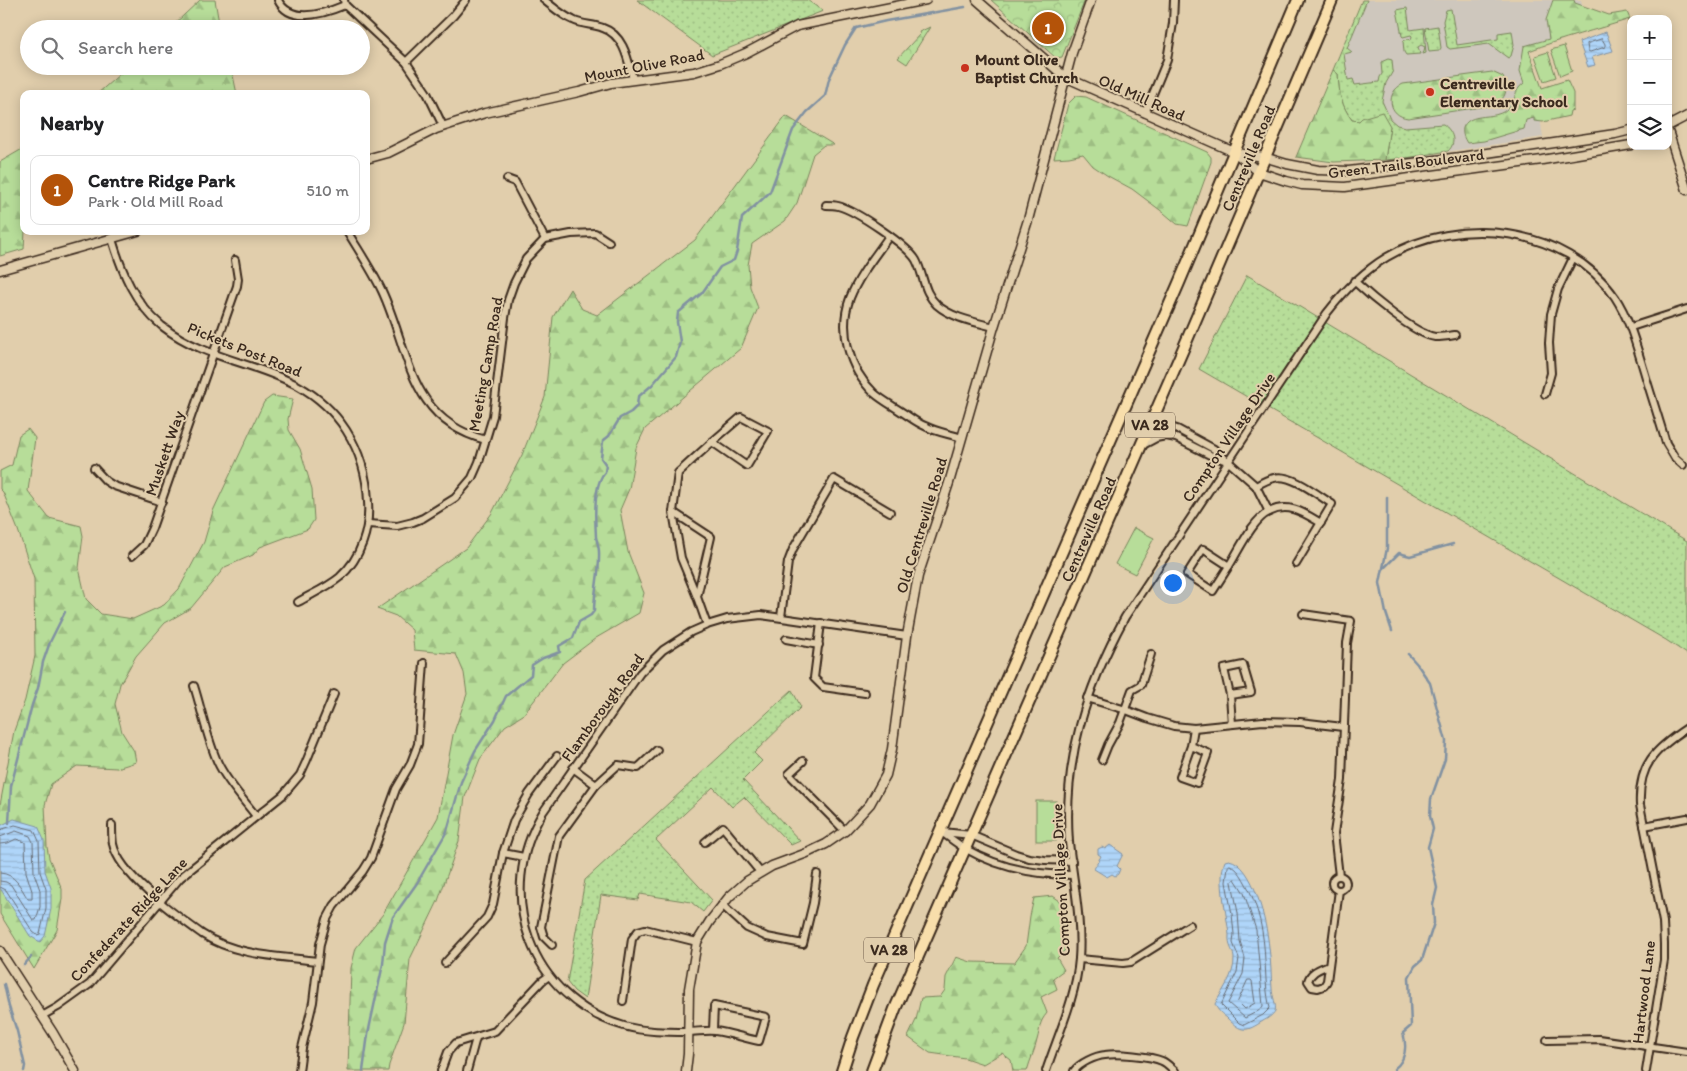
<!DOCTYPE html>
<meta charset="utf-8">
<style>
:root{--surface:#fff;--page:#f6f6f6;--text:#202124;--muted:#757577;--line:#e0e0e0;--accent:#b45309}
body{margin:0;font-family:Itim,sans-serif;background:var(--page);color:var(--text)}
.controls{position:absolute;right:15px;top:15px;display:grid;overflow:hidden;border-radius:10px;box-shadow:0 2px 12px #0003}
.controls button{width:45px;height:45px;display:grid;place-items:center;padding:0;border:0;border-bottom:1px solid var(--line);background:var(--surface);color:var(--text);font:25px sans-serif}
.you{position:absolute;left:1172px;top:582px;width:18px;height:18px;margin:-12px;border:4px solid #fff;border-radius:50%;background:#1a73e8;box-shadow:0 0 0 8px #1a73e833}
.badge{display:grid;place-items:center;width:32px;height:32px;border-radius:50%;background:var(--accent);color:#fff;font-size:16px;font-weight:700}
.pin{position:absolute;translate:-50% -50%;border:2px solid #fff;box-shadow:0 1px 5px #0006}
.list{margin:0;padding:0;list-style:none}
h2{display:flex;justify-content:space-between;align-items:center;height:65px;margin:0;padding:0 20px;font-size:21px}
h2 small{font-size:16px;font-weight:400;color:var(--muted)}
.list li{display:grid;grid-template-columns:32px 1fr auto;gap:15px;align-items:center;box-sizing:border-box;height:70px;margin:0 10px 10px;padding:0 10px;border:1px solid var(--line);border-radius:10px}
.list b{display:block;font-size:19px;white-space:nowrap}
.list p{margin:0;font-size:16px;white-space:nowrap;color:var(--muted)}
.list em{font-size:16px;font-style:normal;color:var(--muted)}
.icon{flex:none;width:28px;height:28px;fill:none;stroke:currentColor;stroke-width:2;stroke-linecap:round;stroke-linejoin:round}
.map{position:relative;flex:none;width:1687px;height:1071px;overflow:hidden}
.search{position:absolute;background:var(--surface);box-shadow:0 2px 12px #0003;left:20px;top:20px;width:350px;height:55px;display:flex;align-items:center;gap:12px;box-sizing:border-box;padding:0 18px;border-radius:28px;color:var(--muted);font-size:19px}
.panel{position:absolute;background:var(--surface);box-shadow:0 2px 12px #0003;left:20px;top:90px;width:350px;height:145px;border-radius:10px}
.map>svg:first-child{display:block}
</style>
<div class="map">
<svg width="1687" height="1071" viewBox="0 0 1687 1071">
<defs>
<pattern id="grass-dots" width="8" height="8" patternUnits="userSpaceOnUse" patternTransform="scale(1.25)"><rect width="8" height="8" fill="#b7dd99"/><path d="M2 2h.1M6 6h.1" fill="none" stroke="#9ebe83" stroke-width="1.8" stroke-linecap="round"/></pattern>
<pattern id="forest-firs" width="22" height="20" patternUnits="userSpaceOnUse" patternTransform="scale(1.25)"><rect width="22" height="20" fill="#b7dd99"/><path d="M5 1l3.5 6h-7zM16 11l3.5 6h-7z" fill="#9ebe83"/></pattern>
<pattern id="park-crowns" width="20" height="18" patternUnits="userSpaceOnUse" patternTransform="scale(1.25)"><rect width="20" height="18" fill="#b7dd99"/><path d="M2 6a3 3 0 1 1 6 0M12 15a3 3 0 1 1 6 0" fill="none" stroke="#9ebe83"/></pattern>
<pattern id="water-rules" width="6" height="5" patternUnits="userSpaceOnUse" patternTransform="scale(1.25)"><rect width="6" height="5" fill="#afd5f9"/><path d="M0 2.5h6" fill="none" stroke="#97b7d5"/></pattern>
</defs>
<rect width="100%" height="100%" fill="#e1ceac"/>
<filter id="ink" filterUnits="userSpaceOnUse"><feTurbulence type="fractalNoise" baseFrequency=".02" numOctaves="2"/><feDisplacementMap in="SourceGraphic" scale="10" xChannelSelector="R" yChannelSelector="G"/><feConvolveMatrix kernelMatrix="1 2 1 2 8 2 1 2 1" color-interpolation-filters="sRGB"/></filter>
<g filter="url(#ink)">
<path fill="#cec7bd" d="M1363 0H1581L1588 25 1529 46 1543 137 1405 158 1356 162H1328L1297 156Z"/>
<g fill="url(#grass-dots)" stroke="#79845c">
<path d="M637 0H807L823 11 712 55Z"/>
<path d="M1362 0H1367L1347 48 1352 52 1344 54 1348 80 1353 79 1355 85 1379 82 1380 77 1382 74 1381 62 1388 59 1392 60 1393 71 1386 83 1382 101 1390 119 1397 125 1405 127 1443 124C1453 131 1457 143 1448 151L1406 158 1385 160 1390 126 1352 120C1341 105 1339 94 1338 74L1333 70Z"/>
<path d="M1407 8 1410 30 1424 28 1426 53 1423 54 1425 47 1421 45 1418 47 1420 54 1406 55 1404 52 1403 41 1408 39 1411 40 1412 36 1411 35 1403 37 1402 36 1397 10Z"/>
<path d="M1451 9 1457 45 1498 39V33L1512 31 1514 45 1511 56 1508 58 1489 44 1450 49 1447 47 1443 21 1446 10Z"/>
<path d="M1438 26 1441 48 1439 51 1429 52 1425 28Z"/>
<path d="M1247 275 1687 541V654L1666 640 1199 369Z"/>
<path d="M792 690 801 707 754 753 762 761 743 780 800 841 791 845 744 797 732 807 713 787 656 840 712 900 703 912 691 902 640 894 638 900 601 895 585 999 574 991 567 982 585 880Z"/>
</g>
<g fill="url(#forest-firs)" stroke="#79845c">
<path d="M200 0H215L220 29H169Z"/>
<path d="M1553 0H1574L1575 3 1609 15 1627 12 1630 19C1596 30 1562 38 1529 51L1542 88 1567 80 1573 93V110L1570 111 1569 116 1543 122 1534 121V118L1526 120 1524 129 1484 141 1467 143C1464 138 1462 134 1463 128 1468 114 1487 118 1498 114 1502 113 1505 111 1508 108 1518 99 1512 92 1524 83L1520 71 1524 46 1549 39 1546 20Z"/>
<path d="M129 66H231L237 94H97Z"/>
<path d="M1333 70 1338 74C1339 93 1341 105 1352 120L1359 121 1362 118 1382 112 1390 126 1385 160 1334 162 1296 157Z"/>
<path d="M1492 72 1503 77C1509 89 1506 99 1494 105L1408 118C1388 116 1385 92 1403 84Z"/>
<path d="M1076 96 1086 97 1207 152 1211 157V162L1188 226 1177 224 1164 213 1132 189 1108 176 1093 166 1083 154 1069 157 1054 158 1068 104Z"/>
<path d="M786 116 834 145H824L813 154 797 203 785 221 752 244 748 265 750 287 758 308 741 348 645 429 636 448 629 489 620 510 628 552 644 593 639 613 596 638 563 663 523 715 505 726 480 759 465 797 459 841 438 901 410 959 404 1023 389 1065 388 1071H348L351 968 356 948 383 914 438 817 453 735 467 694 464 673 456 654 414 650 412 630 396 616 377 609 466 548 492 513 522 455 545 397 553 317 570 289 582 309 597 315 695 240Z"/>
<path d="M24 148 25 231 24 249 0 256V162Z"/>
<path d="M272 396 293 399 288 419 289 430 300 449 312 489 314 520 308 529 260 547 253 555 225 567 191 608 165 623 136 656 120 684 115 704 122 732 134 751 136 762 117 768 77 766 51 784 45 805 47 847 49 858 62 889V899L57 930 34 969 0 914V805L14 731 25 700 35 656 34 579 18 530 3 492 0 489V471L12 465 19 435 28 429 35 438 28 491 49 518 81 526 83 536 79 568 86 599 101 614 133 619 164 605 179 589 204 542 213 511 264 402Z"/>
<path d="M1053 896 1064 904 1062 920 1065 950 1057 958 1064 970 1053 978 1057 989 1041 997 1047 1013C1038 1024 1041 1027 1037 1040 1035 1050 1030 1060 1027 1071H1013L1011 1060 1002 1053 983 1064 965 1058 930 1053 908 1037 916 1020 921 998 940 997 945 990 946 977 956 957 971 962 1014 963 1026 946 1030 916 1034 898Z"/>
</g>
<g fill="url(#park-crowns)" stroke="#79845c">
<path d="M991 0H1085L1062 57 1056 58Z"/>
<path d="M930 27 907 64 898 58 920 34 919 32Z"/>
</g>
<g fill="#b7dd99" stroke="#79845c">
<path d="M1564 46 1572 71 1560 76 1551 50Z"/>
<path d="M1548 52 1556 77 1544 81 1535 56Z"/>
<path d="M1134 528 1154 538 1135 574 1115 564Z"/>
<rect x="1036" y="801" width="20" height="40"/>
</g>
<g fill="url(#water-rules)" stroke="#8191a1">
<path d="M1606 32 1613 51 1592 57 1595 65 1588 67 1579 42Z"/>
<path d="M14 819 38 826 44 840 45 871 51 888V909L45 936 40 942 30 936 0 888V826Z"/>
<path d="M1110 845 1123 854 1117 866 1120 869 1118 874 1115 876 1112 874 1107 877 1094 869 1101 856 1098 854V849L1102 847 1105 849Z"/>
<path d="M1229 860C1254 864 1267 925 1269 947 1271 961 1271 975 1272 989 1272 995 1277 1006 1275 1011 1273 1015 1267 1019 1263 1021 1246 1032 1242 1033 1227 1018 1222 1014 1217 1010 1215 1004 1222 991 1235 974 1234 958 1233 948 1228 948 1229 935 1227 914 1217 879 1225 861Z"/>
</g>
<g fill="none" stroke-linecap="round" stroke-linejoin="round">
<g stroke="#696e76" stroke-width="1">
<path d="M1602 39 1605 44V47L1590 52 1588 51 1587 44Z"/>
<path d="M0 830 15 825 34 830 39 841 40 872 46 889V908L40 934 37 935 33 932 6 890 0 887"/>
<path d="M0 837 16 831 30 836 33 842 34 873 40 890V907L36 920H33L11 885 6 882 0 881"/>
<path d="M0 844 8 843 16 839 25 842 26 872 32 891V899H28C20 887 16 874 0 873"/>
<path d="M1230 865C1238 869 1241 875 1245 882 1259 906 1264 934 1265 961 1266 977 1266 993 1270 1008L1263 1015 1244 1025 1239 1023 1221 1005 1237 972 1239 958 1233 943 1234 934 1232 914 1226 882 1228 867Z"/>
<path d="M1235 879 1244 893 1256 930 1263 1006 1260 1010 1245 1018 1228 1003 1243 974 1245 958 1240 941 1238 913 1232 882Z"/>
<path d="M1248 980H1251L1252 981 1255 1003 1245 1009 1238 1002Z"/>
</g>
<g stroke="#8191a1" stroke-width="2.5">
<path d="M1387 497V548L1380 583 1386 613 1392 631"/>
<path d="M1383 569 1399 553 1410 556 1453 544"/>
<path d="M9 823 11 786 32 705 38 688 43 662 50 642 65 612"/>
<path d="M24 965 31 957"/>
<path d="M4 984 9 1007 17 1031 25 1066 24 1071"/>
<path d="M363 1071 368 1034 383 964 385 942 393 917 417 883 447 831 461 782 475 751 495 720 506 696 531 675 532 665 543 658 560 652 559 646 573 638 579 622 591 615 594 611C594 591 600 572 599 552 599 547 597 542 596 537 595 519 593 485 605 472L606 465 601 458 603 441 609 436 620 418 631 412 637 406 638 397 652 385 676 357 680 342 677 322 678 313 702 293 720 267 734 260 737 251 742 218 770 192 793 130 807 112 825 96 829 79 845 45 856 28 886 21 965 7"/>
<path d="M1395 1071 1394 1069C1406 1060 1407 1046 1403 1033L1411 1026 1409 977 1415 966 1422 960 1434 923 1433 905 1437 888 1428 847 1433 829 1430 816 1431 799 1445 759 1446 741 1430 683 1417 664 1408 654"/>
</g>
<g stroke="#3b2a1e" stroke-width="10">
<g id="minor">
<path d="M278 0C290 25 326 13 345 5"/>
<path d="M344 0 345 5 406 62 427 93 443 126"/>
<path d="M544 0C553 7 563 16 573 20 582 25 593 24 603 28 624 35 628 60 633 79"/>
<path d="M406 62 453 16 466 0"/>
<path d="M1145 113 1167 60 1173 23 1174 0"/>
<path d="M507 179 515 182 545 239"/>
<path d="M826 205C830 205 834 205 838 206 855 210 907 245 916 260 924 275 923 292 937 305 952 318 975 322 994 327"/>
<path d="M347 231C359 251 372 270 382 291 410 351 408 420 486 440"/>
<path d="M889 236C876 255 859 275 850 298 838 330 849 369 874 393 882 400 893 406 902 412 910 417 917 423 925 426 936 432 950 434 962 438"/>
<path d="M112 239C122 272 134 303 162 326 222 373 299 359 346 430 360 452 367 476 368 502 370 529 361 558 340 577 328 587 312 594 298 602"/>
<path d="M1354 281C1370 296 1414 334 1435 337 1441 337 1449 336 1455 335"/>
<path d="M1631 327 1687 309"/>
<path d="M1545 394 1551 373 1549 343 1551 314 1558 289 1573 258"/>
<path d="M1155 413 1160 422 1164 425 1177 429 1214 449 1256 486C1261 483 1268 479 1274 478 1291 473 1318 495 1332 504L1296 564"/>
<path d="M741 417 768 431 747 466 712 442Z"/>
<path d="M1141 446 1156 438 1166 436 1176 438 1210 455 1224 460"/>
<path d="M94 468 106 481 114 486 162 502"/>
<path d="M673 512 711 537 697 597 707 625"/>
<path d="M1269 512C1289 502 1304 513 1321 523"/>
<path d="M368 524 397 526 413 522 423 518 455 498 472 478 479 462 493 416 505 318 508 300 514 283 526 259 545 239 571 234 595 233 609 242"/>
<path d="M1203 549 1229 566 1213 591 1187 574Z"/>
<path d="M132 556 144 545 152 528 237 286 238 279 235 260"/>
<path d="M1229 566C1239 550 1253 519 1269 512L1256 486"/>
<path d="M697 597 681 558 673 512 678 473 712 442"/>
<path d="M1303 614 1351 621 1347 643 1342 780 1334 833 1339 876"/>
<path d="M781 617 788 562 793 549 834 479 890 512"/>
<path d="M821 623 814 678 823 687 865 693"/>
<path d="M786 639 819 645"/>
<path d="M194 686C202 711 207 739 218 763 227 782 243 799 256 816"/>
<path d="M1230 695 1251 692 1243 665 1224 669 1230 695 1232 724"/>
<path d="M1087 698 1126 710 1147 718 1174 726 1194 728 1263 721 1300 722 1343 727"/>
<path d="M1191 746 1180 777 1197 783 1208 753 1191 746 1194 728"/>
<path d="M1102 760 1108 745 1120 723 1132 690 1141 685 1151 654"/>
<path d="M803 761 789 774 845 831"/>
<path d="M573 768 596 785 618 765 638 768 657 750"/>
<path d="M112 825C112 831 112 838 113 844 119 875 177 916 202 934 236 956 278 956 317 961"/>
<path d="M1644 826 1687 818"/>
<path d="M940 831C949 837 957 844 966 849 999 868 1036 875 1073 875"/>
<path d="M943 832 971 835 1016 854 1029 858 1045 860 1072 861"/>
<path d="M705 842 723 827 760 872"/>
<path d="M524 857 503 853 514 820 529 794 557 756"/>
<circle cx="1339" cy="883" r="7"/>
<path d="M722 905 747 928 767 937 803 944 813 903 817 874"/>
<path d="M552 945 544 937 541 927 559 836 596 785"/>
<path d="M1079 959 1123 963 1131 962 1190 925"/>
<path d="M445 963 487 917 493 904 503 853"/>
<path d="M1329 965C1320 969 1311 971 1308 981L1312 987 1318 988 1324 986 1327 981 1339 890"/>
<path d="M623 1001 632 939 638 931 645 929 697 942"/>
<path d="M42 1016 58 1007 90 984 180 878 283 795 300 775 306 762 334 694"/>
<path d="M713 1030 714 1006 766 1017 759 1041C744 1038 730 1033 715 1031 706 1030 697 1032 688 1032 667 1032 645 1032 624 1026 530 999 493 894 543 812L640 673 663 650 691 632 707 625 727 619 761 615 907 636"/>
<path d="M1547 1040 1599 1039 1687 1052"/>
<path d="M299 1071 302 1048 313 1002 320 944 327 919 334 906 363 871 371 858 396 789 410 765 418 744 424 663"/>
<path d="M441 1071 448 1052 456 1043 495 1031 542 981 549 976"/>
<path d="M467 1071 476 1038"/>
<path d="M1046 1071C1058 1035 1076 997 1079 959 1082 920 1073 880 1069 842 1063 758 1086 689 1125 617L1327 313C1344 291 1362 272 1387 257 1458 214 1566 226 1615 297 1630 320 1636 345 1644 371 1651 395 1659 419 1666 443L1675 458 1683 465"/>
<path d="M1074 1071C1080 1063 1095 1056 1105 1055 1117 1053 1151 1056 1162 1061 1167 1063 1171 1068 1175 1071"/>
<path d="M1646 1071 1664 960V944L1663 922 1640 805C1638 765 1655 749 1687 728"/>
</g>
</g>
<g stroke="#3b2a1e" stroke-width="11">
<g id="tertiary">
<path d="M977 0 1065 77 1234 152 1259 172 1286 181 1302 185 1345 187 1542 160 1631 145"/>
<path d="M1668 126 1687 116"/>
<path d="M1668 131 1687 190"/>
<path d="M1236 153 1264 157 1287 164 1318 170 1349 171 1460 157 1615 134 1631 130"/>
<path d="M366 159 388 153 436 129 485 113 579 92 611 83 694 72 720 64 746 53 797 26 926 0"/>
<path d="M0 270 138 231"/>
<path d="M0 951 53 1033 75 1071"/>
<path d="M686 1071 688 1054 689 989 697 942 710 921 729 897 747 881 772 866 807 853 826 844 845 831 870 804 886 775 892 749 907 636 918 576 949 483 994 327 1028 220 1072 53 1091 0"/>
</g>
</g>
<g stroke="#3b2a1e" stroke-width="14">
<g id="trunk">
<path d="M842 1071 853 1037 873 985 1179 283 1298 0"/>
<path d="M872 1071 895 1009 1184 347 1332 0"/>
</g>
</g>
<use href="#minor" stroke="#e1ceac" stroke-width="6"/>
<use href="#tertiary" stroke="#e1ceac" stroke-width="8"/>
<use href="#trunk" stroke="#f8deab" stroke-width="10"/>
</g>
</g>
<g fill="#c8321e" stroke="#e1ceac" stroke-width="2">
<circle cx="965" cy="68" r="5"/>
<circle cx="1430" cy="92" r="5"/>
</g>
<g text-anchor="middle" stroke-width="4" stroke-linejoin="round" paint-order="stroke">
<g fill="#e1ceac" stroke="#6d5b49" stroke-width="1">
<rect x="1125" y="412.5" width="50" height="25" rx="4"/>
<rect x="864" y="937.5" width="50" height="25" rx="4"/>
</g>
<g font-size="15" font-weight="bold" fill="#3b2a1e">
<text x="1150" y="430">VA 28</text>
<text x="889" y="955">VA 28</text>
</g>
<g font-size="16" font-weight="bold" fill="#3b2a1e" stroke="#e1ceac" text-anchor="start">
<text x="975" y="65">Mount Olive<tspan x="975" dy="18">Baptist Church</tspan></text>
<text x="1440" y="89">Centreville<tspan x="1440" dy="18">Elementary School</tspan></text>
</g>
<g font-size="16" fill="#3b2a1e" stroke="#e1ceac">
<text transform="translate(644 65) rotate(-11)" y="6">Mount Olive Road</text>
<text transform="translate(1142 97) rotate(24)" y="6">Old Mill Road</text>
<text transform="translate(1248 158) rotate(-67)" y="6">Centreville Road</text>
<text transform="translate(1406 163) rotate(-7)" y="6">Green Trails Boulevard</text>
<text transform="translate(245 349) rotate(22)" y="6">Pickets Post Road</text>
<text transform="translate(485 364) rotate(-80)" y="6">Meeting Camp Road</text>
<text transform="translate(1228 437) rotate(-56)" y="6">Compton Village Drive</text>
<text transform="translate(164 453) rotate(-71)" y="6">Muskett Way</text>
<text transform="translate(921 525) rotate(-73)" y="6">Old Centreville Road</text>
<text transform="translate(1088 529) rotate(-66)" y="6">Centreville Road</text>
<text transform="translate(602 707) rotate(-54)" y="6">Flamborough Road</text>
<text transform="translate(1060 880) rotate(-93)" y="6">Compton Village Drive</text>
<text transform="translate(128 919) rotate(-47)" y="6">Confederate Ridge Lane</text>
<text transform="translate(1643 992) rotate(-83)" y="6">Hartwood Lane</text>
</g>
</g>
</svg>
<div class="controls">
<button>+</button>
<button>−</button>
<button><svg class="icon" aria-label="layers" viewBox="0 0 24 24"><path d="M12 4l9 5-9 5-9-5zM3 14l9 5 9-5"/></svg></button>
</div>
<div class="you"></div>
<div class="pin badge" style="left:1048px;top:28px">1</div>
<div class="search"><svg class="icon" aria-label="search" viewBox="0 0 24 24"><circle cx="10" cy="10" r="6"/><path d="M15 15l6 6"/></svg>Search here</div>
<section class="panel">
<h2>Nearby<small></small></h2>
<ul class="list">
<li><span class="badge">1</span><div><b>Centre Ridge Park</b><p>Park · Old Mill Road</p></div><em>510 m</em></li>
</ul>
</section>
</div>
